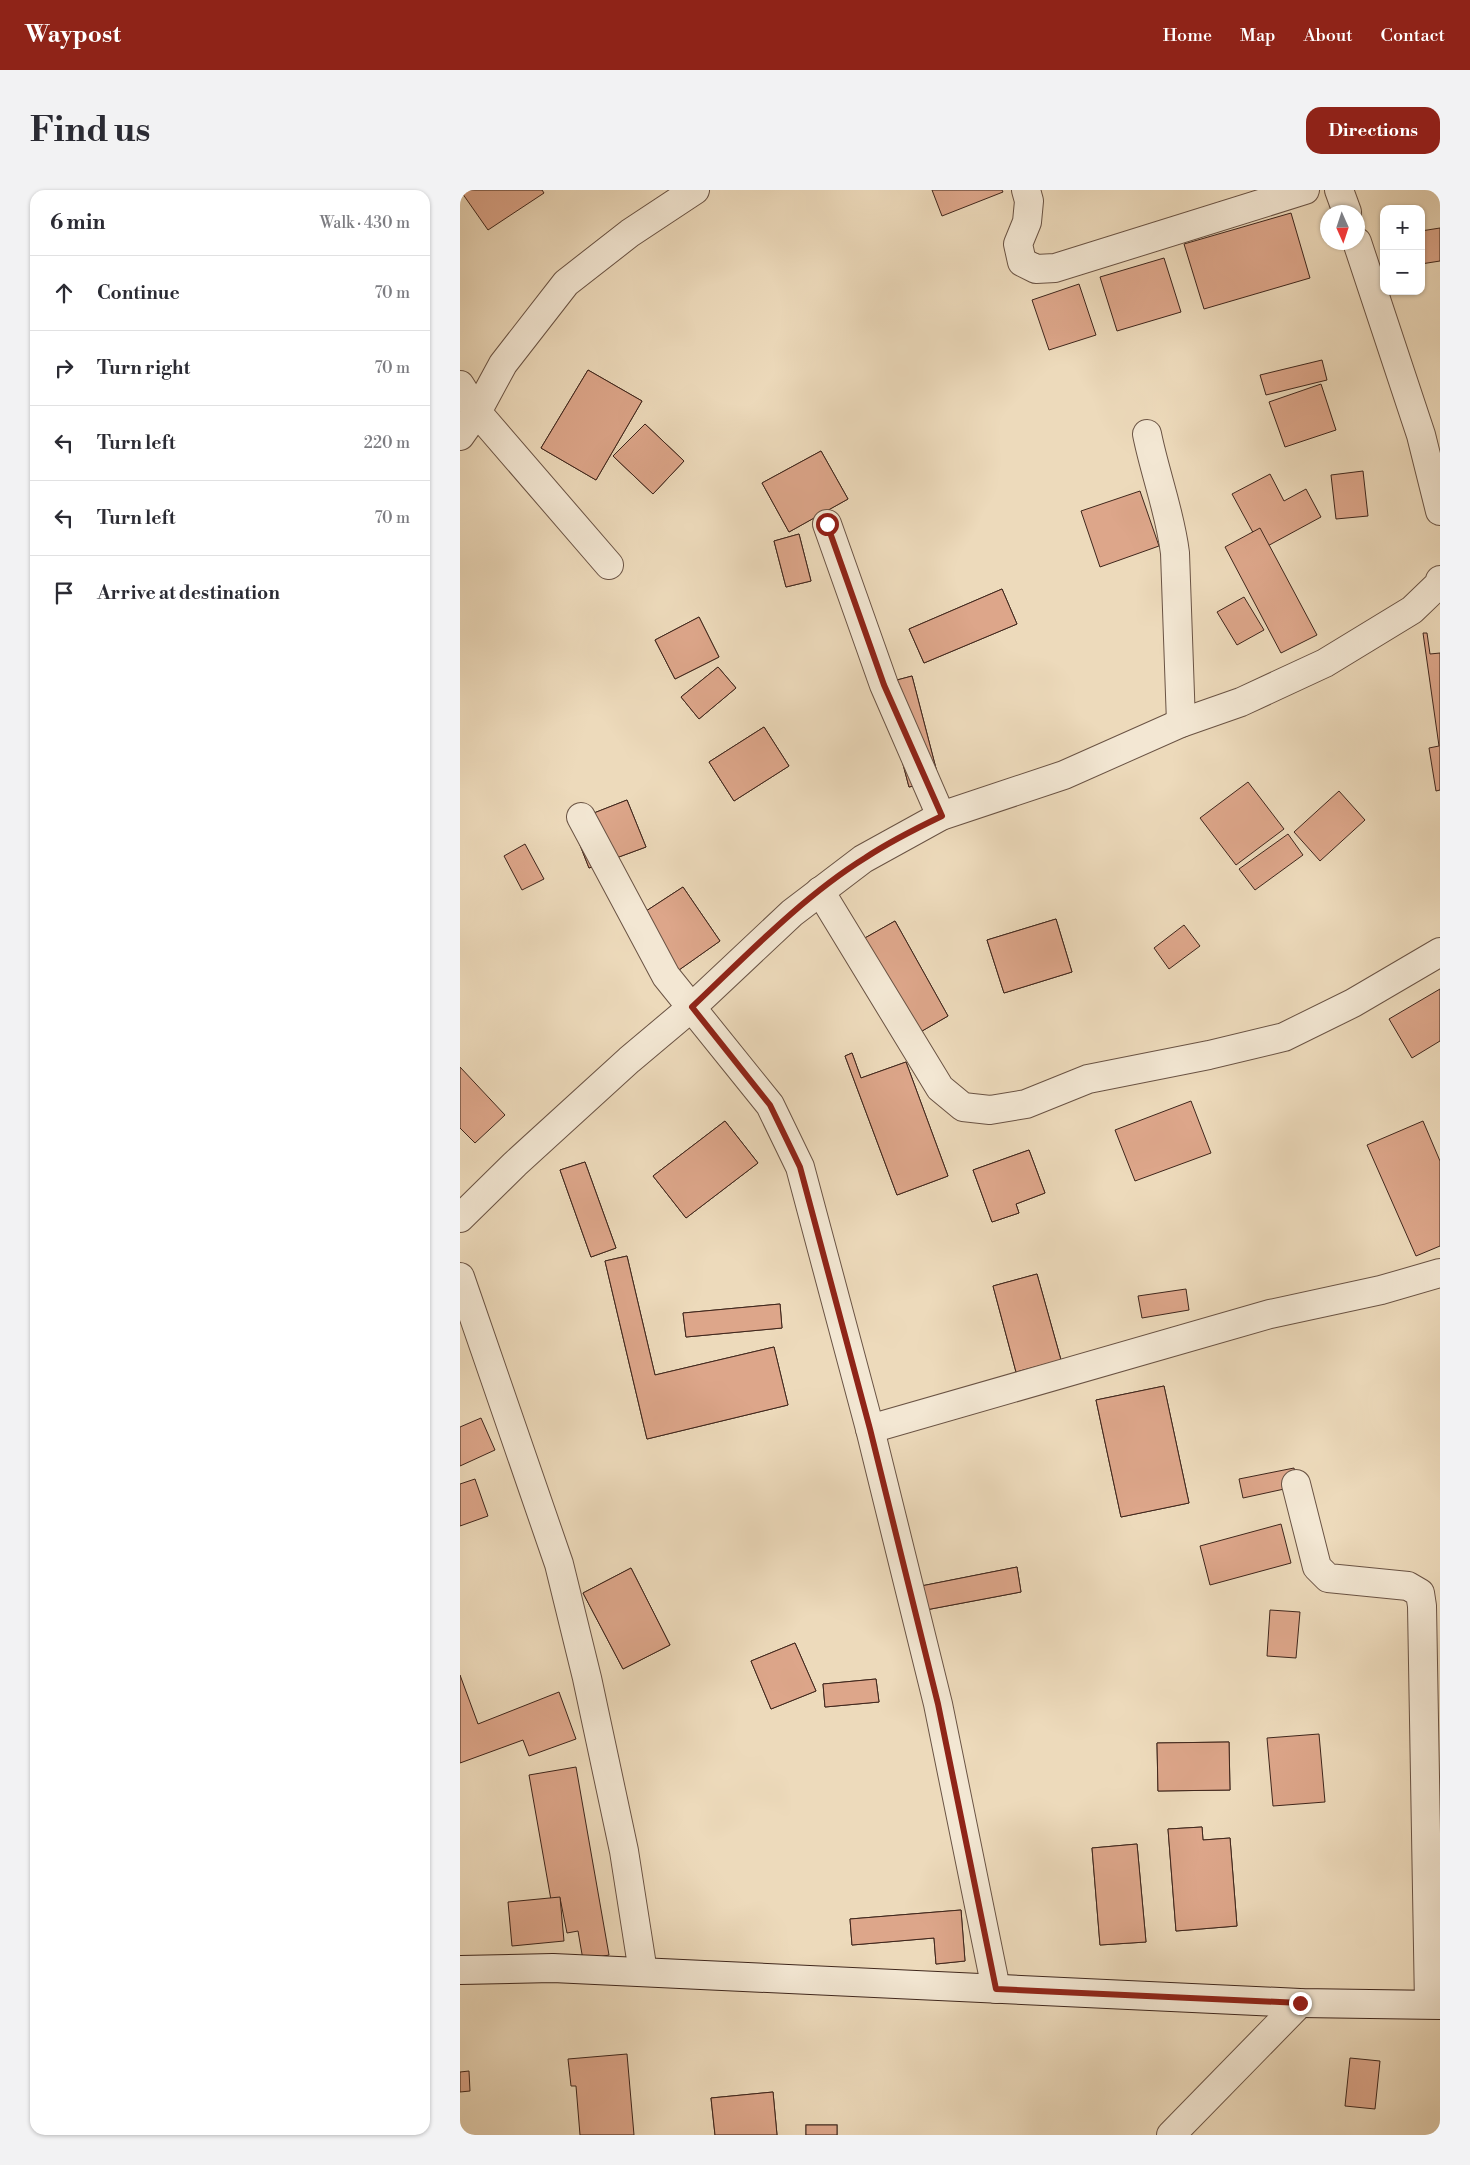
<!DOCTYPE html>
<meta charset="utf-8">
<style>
:root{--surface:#fff;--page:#f2f2f3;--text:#2b2b33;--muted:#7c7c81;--line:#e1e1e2;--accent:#8f2418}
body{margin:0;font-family:"Libre Bodoni",serif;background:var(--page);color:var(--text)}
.controls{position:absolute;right:15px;top:15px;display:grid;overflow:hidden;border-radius:10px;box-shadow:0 1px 4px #0004}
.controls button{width:45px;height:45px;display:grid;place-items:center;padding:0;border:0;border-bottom:1px solid var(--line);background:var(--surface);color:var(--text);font:25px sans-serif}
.compass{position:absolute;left:860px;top:15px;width:45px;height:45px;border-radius:50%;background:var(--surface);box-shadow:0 1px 4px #0004;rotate:177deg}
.stop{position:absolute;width:15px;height:15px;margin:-11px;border:4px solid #8f2418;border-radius:50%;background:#fff}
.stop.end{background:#8f2418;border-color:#fff;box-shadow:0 1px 5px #0008}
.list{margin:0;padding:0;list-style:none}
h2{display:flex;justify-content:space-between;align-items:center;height:65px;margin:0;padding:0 20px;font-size:21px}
h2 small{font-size:16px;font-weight:400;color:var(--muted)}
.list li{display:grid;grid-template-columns:32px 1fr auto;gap:15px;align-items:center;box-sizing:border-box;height:75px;padding:0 20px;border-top:1px solid var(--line)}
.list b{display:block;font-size:19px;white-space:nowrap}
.list em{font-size:16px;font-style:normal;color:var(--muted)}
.icon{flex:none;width:28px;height:28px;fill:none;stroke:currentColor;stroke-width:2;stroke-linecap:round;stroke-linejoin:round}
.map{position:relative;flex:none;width:980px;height:1945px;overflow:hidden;border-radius:15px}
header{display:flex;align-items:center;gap:30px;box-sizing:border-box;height:70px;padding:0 25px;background:var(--accent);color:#fff}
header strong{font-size:24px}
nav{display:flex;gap:28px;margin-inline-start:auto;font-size:18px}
.intro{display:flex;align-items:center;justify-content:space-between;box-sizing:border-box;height:120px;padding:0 30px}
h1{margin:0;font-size:35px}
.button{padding:12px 22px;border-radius:15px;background:var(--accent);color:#fff;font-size:18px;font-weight:700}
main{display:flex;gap:30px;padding:0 30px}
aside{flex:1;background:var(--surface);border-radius:15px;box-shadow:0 1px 4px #0004}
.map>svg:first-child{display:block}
</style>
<header>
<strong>Waypost</strong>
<nav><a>Home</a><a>Map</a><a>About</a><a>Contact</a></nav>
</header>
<div class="intro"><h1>Find us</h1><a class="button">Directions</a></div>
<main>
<aside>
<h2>6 min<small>Walk · 430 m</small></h2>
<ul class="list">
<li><svg class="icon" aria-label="ahead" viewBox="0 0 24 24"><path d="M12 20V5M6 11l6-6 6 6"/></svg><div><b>Continue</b></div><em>70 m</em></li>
<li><svg class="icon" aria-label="right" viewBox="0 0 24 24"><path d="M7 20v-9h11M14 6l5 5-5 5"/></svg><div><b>Turn right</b></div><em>70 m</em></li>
<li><svg class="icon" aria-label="left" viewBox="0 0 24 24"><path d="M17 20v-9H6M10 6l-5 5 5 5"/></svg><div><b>Turn left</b></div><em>220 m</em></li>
<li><svg class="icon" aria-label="left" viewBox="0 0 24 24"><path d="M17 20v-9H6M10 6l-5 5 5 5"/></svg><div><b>Turn left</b></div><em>70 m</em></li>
<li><svg class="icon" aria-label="arrive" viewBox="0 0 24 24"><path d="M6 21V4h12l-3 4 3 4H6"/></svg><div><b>Arrive at destination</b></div></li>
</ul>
</aside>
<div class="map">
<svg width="980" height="1945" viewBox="0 0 980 1945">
<rect width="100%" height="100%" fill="#eddabb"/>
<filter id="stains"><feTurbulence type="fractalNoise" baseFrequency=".004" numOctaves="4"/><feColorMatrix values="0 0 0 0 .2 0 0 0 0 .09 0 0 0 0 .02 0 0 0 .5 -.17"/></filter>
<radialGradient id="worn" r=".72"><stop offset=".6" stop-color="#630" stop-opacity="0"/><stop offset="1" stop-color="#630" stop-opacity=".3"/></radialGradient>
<g fill="#dda68a" stroke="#3f261c">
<path d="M0 0H82L84 3 28 40Z"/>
<path d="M472 0H542L543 2 482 26Z"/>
<path d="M831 23 850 88 744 119 724 54Z"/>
<path d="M980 38V71L961 74V41Z"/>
<path d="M704 68 721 122 657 141 640 87Z"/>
<path d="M619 94 636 145 589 160 572 110Z"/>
<path d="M862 170 867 190 806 205 800 185Z"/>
<path d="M128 180 182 211 136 290 81 258Z"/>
<path d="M128 180 182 211 136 290 81 258Z"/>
<path d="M861 194 876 240 825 257 809 212Z"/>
<path d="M185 234 224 271 193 304 153 266Z"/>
<path d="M185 234 224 271 193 304 153 266Z"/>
<path d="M361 261 388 309 329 342 302 293Z"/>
<path d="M361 261 388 309 329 342 302 293Z"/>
<path d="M903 281 908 326 876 329 871 285Z"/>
<path d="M810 284 824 311 846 299 861 327 802 359 772 304Z"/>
<path d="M680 301 699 356 640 377 621 321Z"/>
<path d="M800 338 857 445 821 463 765 357Z"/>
<path d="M339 344 351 391 326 397 314 351Z"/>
<path d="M339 344 351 391 326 397 314 351Z"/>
<path d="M542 399 557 434 464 473 449 439Z"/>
<path d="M542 399 557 434 464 473 449 439Z"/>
<path d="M784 407 804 440 777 455 757 422Z"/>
<path d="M239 427 259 467 215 489 195 450Z"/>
<path d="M239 427 259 467 215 489 195 450Z"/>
<path d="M963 443H967L970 464 980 463V600L976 601 969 558 979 556Z"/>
<path d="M258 477 276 498 239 529 221 507Z"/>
<path d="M258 477 276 498 239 529 221 507Z"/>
<path d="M452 486 479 590 449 597 422 494Z"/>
<path d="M452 486 479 590 449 597 422 494Z"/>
<path d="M304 537 329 576 274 611 249 572Z"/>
<path d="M304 537 329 576 274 611 249 572Z"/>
<path d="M788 592 824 639 776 675 740 628Z"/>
<path d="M879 601 905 630 860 671 834 642Z"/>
<path d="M167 610 186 657 129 678 111 632Z"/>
<path d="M167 610 186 657 129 678 111 632Z"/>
<path d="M828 644 843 665 795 700 779 679Z"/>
<path d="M65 654 84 689 62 700 44 666Z"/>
<path d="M223 697 260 751 219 780 180 725Z"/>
<path d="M223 697 260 751 219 780 180 725Z"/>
<path d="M596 729 612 782 544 803 527 750Z"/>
<path d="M596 729 612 782 544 803 527 750Z"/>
<path d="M435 731 488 826 443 852 389 757Z"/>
<path d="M435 731 488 826 443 852 389 757Z"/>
<path d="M724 735 740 756 709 779 694 758Z"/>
<path d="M980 799V851L952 868 929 829Z"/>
<path d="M392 863 401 888 446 872 488 986 437 1005 385 866Z"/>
<path d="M392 863 401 888 446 872 488 986 437 1005 385 866Z"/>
<path d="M0 877 45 925 15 953 0 938Z"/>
<path d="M731 911 751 963 675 991 655 940Z"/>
<path d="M265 931 298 973 226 1028 193 986Z"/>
<path d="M265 931 298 973 226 1028 193 986Z"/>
<path d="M963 931 980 971V1056L956 1066 907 955Z"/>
<path d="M569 960 585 1003 556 1014 559 1023 532 1032 513 980Z"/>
<path d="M569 960 585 1003 556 1014 559 1023 532 1032 513 980Z"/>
<path d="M125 972 156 1058 131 1067 100 980Z"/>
<path d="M125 972 156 1058 131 1067 100 980Z"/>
<path d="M167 1066 195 1185 314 1157 328 1215 187 1249 145 1071Z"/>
<path d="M167 1066 195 1185 314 1157 328 1215 187 1249 145 1071Z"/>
<path d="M577 1084 601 1170 556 1182 533 1096Z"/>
<path d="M577 1084 601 1170 556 1182 533 1096Z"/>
<path d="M726 1099 729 1120 682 1128 678 1106Z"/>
<path d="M320 1114 322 1138 226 1147 223 1123Z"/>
<path d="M320 1114 322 1138 226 1147 223 1123Z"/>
<path d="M704 1196 729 1313 661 1327 636 1210Z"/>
<path d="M704 1196 729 1313 661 1327 636 1210Z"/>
<path d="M21 1228 35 1260 0 1276V1237Z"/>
<path d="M834 1278 838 1296 783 1308 779 1289Z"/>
<path d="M15 1289 28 1326 0 1336V1294Z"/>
<path d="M821 1334 831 1373 750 1395 740 1356Z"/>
<path d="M557 1377 561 1402 455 1422 451 1398Z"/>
<path d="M557 1377 561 1402 455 1422 451 1398Z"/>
<path d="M171 1378 210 1455 163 1479 123 1403Z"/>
<path d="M171 1378 210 1455 163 1479 123 1403Z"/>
<path d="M810 1420 840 1422 836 1468 807 1466Z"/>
<path d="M335 1453 356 1501 311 1519 291 1471Z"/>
<path d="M335 1453 356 1501 311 1519 291 1471Z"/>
<path d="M0 1485 18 1534 99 1502 116 1549 69 1566 63 1550 0 1573Z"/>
<path d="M416 1489 419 1512 365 1517 363 1494Z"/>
<path d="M416 1489 419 1512 365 1517 363 1494Z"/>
<path d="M859 1544 865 1612 813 1616 807 1548Z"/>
<path d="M769 1552 770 1600 698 1601 697 1553Z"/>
<path d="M769 1552 770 1600 698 1601 697 1553Z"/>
<path d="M116 1577 149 1765 123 1770 118 1741 107 1743 100 1708 91 1710 69 1585Z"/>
<path d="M742 1637 743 1650 770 1648 777 1736 716 1741 708 1639Z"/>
<path d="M742 1637 743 1650 770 1648 777 1736 716 1741 708 1639Z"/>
<path d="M677 1654 686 1752 640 1755 632 1658Z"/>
<path d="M677 1654 686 1752 640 1755 632 1658Z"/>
<path d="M100 1707 104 1751 52 1756 48 1712Z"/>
<path d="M501 1720 505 1771 476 1774 474 1748 392 1755 390 1729Z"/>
<path d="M501 1720 505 1771 476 1774 474 1748 392 1755 390 1729Z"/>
<path d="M167 1864 174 1945H120L116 1896H111L108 1869Z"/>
<path d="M890 1868 920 1871 915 1919 885 1916Z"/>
<path d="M9 1881 10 1901 0 1902V1882Z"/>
<path d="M313 1902 317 1945H255L251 1908Z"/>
<path d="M313 1902 317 1945H255L251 1908Z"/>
<rect x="346" y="1935" width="31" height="10"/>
<rect x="346" y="1935" width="31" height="10"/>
</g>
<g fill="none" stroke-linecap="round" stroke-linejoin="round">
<g stroke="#6a5344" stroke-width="30">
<g id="street">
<path d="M566 0 569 11 567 32 558 54 562 72 576 79 595 78 845 0"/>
<path d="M879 0 887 22"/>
<path d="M897 52 961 245 980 321"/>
<path d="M0 195 17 222 149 375"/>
<path d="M687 244C695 284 710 322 715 363L721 533"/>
<path d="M0 246 17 222 43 174 106 93 170 43 235 0"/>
<path d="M367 334 424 495 481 626"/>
<path d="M121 627 206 786 310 915 340 977 410 1239 478 1514 536 1799"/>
<path d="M360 701 480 898 503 917 530 920 566 914 628 889 749 865 824 847 893 813 980 762"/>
<path d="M0 1028 55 974 169 870 232 817 332 723 403 669 481 626 604 585 721 533 781 512 865 473 952 420 979 394 980 390"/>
<path d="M0 1087 99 1374 127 1488 164 1661 183 1782"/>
<path d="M410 1239 810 1124 921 1100 980 1083"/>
<path d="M836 1294 857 1377 868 1388 948 1396 960 1403 962 1416 969 1814"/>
<path d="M711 1945 840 1813"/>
</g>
</g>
<g stroke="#3f261c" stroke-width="30">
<path id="secondary" d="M0 1780 93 1778 840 1813 980 1815"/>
</g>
<use href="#street" stroke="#f3e7d3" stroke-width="28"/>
<use href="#secondary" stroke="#f3e7d3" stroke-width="28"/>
</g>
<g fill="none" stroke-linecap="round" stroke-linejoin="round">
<path stroke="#8f2418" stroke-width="6" d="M367 334 424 495 482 626C455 639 429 652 405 668 342 707 285 767 232 817L310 915 340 977 410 1239 478 1514 536 1799 840 1813"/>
</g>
<rect width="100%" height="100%" filter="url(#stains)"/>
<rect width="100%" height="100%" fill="url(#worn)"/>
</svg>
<div class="controls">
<button>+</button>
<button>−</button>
</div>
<svg class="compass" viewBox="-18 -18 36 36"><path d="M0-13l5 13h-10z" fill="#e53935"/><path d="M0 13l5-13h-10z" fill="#7c7c81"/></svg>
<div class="stop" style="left:367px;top:334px"></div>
<div class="stop end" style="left:840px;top:1813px"></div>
</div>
</main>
